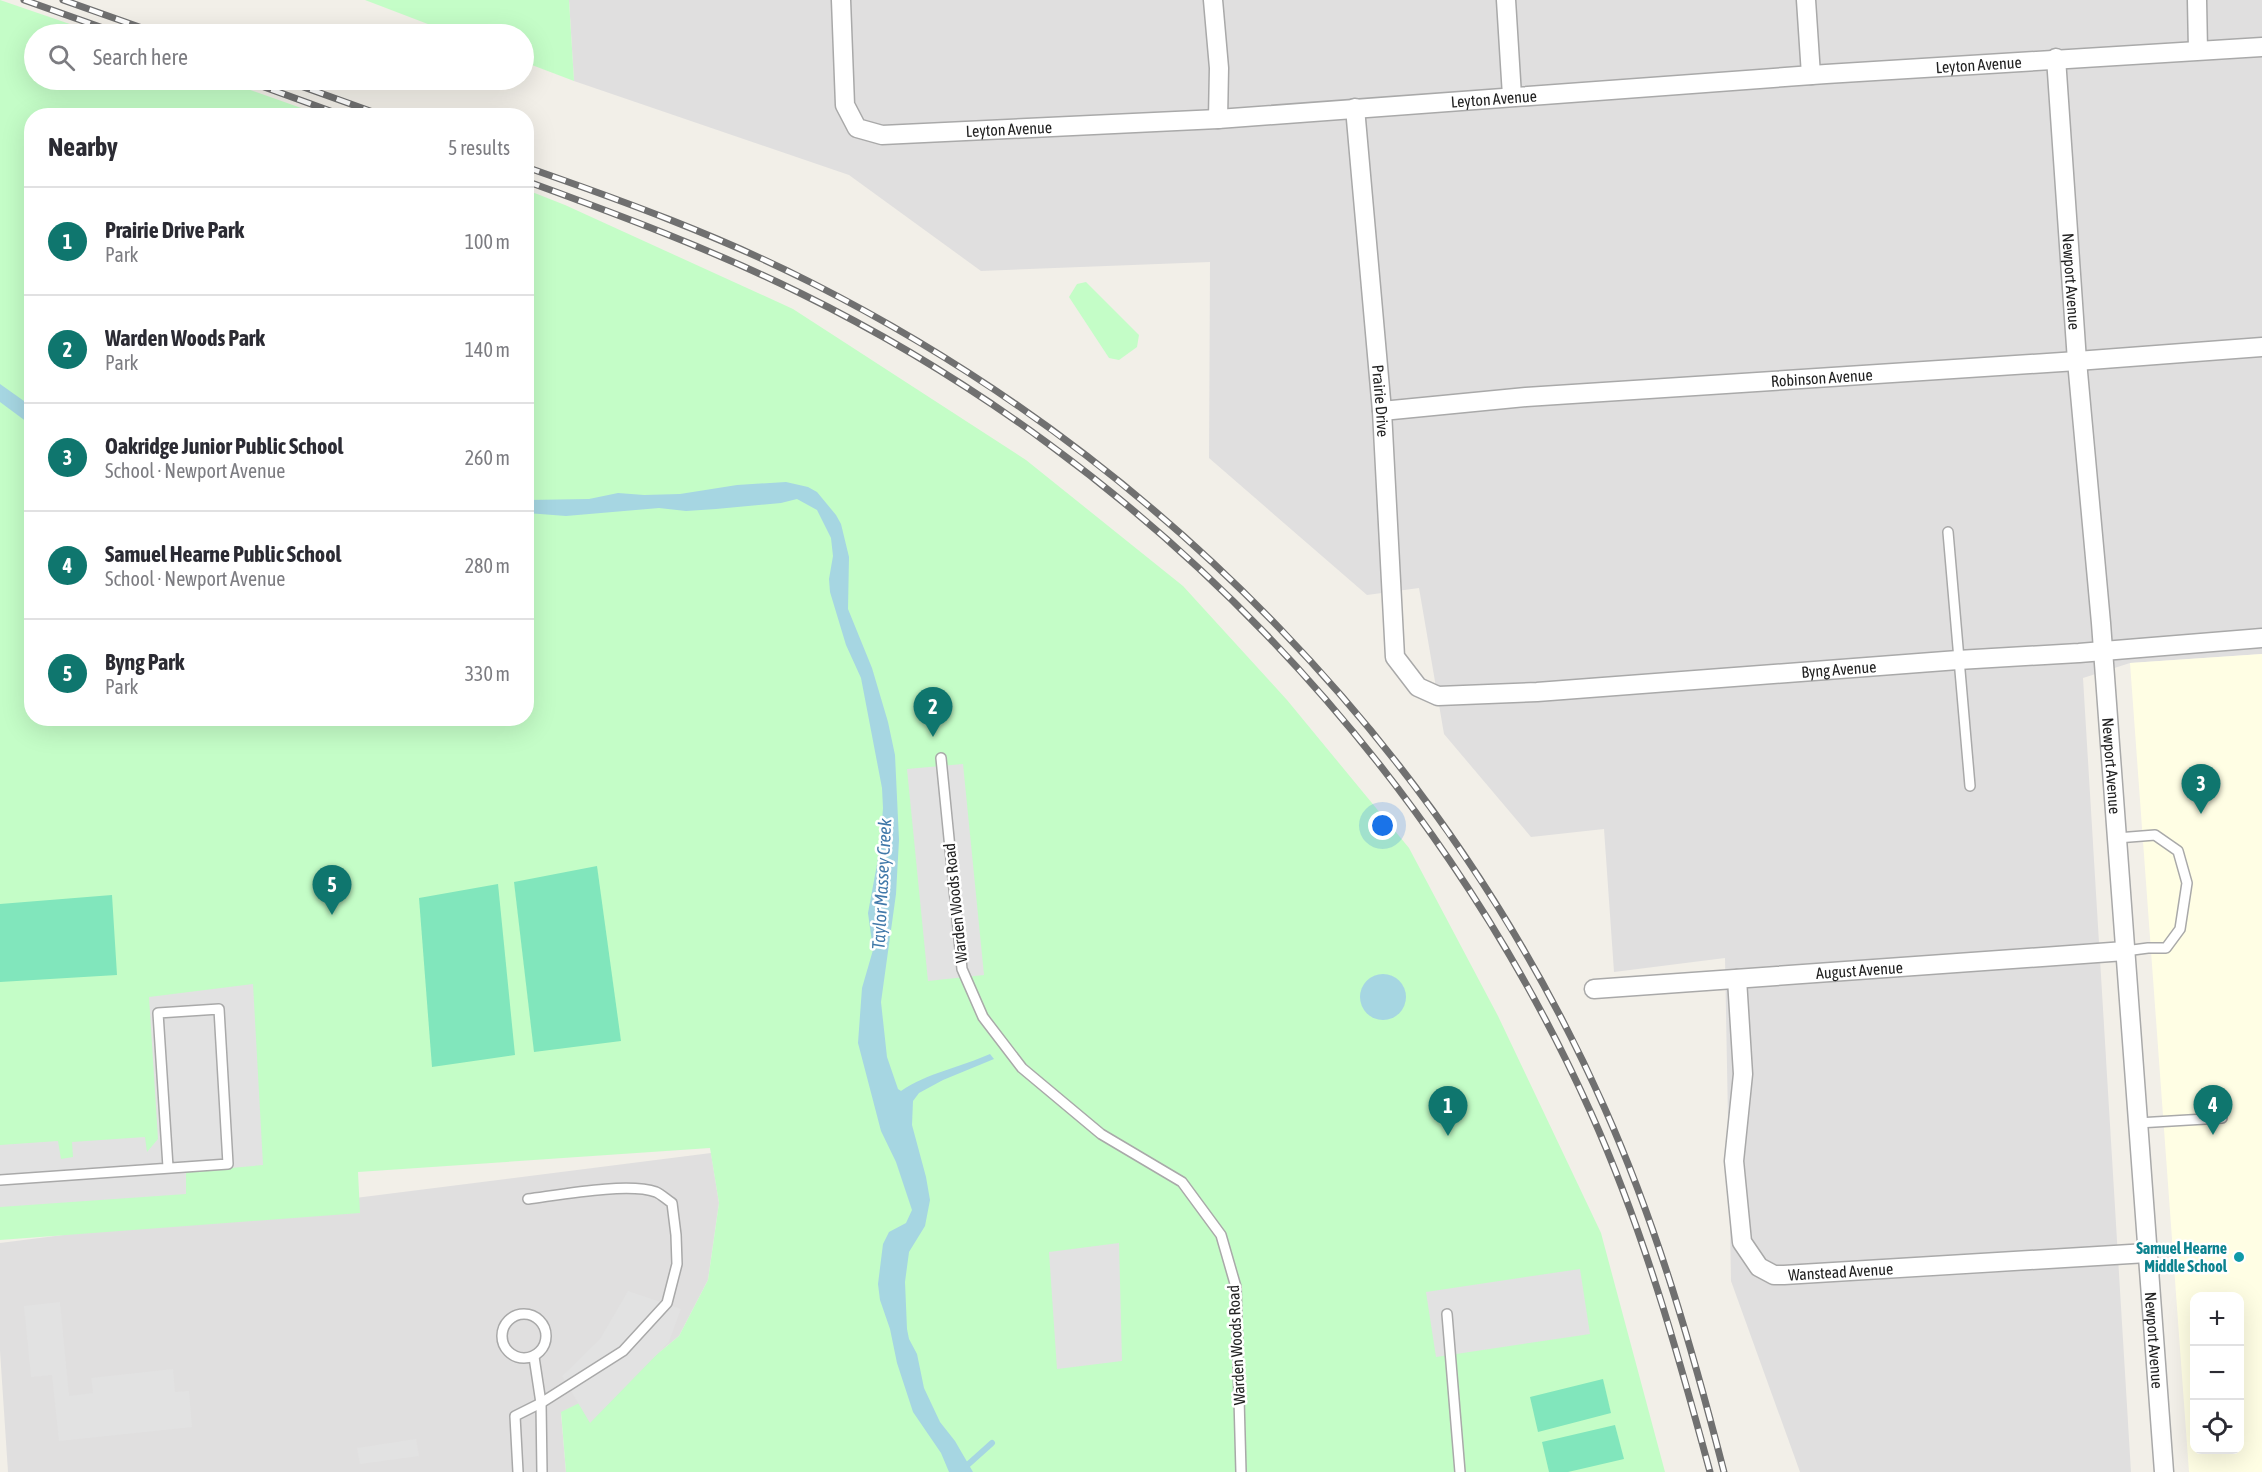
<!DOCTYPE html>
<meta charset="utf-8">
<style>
:root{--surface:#fff;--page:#f2f2f3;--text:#2b2b33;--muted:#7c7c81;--line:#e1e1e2;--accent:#0f766e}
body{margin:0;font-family:"Asap Condensed",sans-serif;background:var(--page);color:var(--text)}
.controls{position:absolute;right:18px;bottom:18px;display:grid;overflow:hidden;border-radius:12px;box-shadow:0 6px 24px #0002}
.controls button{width:54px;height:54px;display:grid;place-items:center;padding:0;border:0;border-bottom:2px solid var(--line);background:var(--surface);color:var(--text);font:30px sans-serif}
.you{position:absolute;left:1383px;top:826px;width:21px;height:21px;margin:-15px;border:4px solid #fff;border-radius:50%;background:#1a73e8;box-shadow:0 0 0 9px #1a73e833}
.badge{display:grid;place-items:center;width:39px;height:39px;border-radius:50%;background:var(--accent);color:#fff;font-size:20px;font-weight:700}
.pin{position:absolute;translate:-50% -50px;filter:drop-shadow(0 2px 3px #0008)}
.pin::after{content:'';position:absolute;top:32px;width:21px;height:18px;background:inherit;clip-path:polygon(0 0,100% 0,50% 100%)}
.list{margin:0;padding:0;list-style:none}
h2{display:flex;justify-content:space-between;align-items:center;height:78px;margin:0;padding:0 24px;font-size:26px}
h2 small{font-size:20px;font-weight:400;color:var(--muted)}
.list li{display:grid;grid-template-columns:39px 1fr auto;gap:18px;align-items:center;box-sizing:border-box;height:108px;padding:0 24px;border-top:2px solid var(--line)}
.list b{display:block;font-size:22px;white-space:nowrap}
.list p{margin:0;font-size:20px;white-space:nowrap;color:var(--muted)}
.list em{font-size:20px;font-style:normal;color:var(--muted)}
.icon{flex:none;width:33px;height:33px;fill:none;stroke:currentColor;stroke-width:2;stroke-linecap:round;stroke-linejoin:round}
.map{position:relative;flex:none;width:2262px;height:1472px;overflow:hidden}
.search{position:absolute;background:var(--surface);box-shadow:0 6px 24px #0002;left:24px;top:24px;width:510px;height:66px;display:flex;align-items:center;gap:15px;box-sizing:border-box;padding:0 21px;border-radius:33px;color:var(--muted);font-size:22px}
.panel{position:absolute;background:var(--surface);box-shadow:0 6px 24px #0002;left:24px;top:108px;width:510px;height:618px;border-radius:24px}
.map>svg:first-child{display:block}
</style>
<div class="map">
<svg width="2262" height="1472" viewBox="0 0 2262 1472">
<rect width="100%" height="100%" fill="#f2efe8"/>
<g fill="#e0dfdf">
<path d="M569 0H2262V654L2130 663 2083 678 2131 1472H1800L1731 1281 1725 958 1614 972 1604 829 1531 837 1444 734 1419 588 1367 595 1209 458 1210 262 981 271 849 175 574 81Z"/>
<path d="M711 1153 719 1203 708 1280 679 1336 626 1380 561 1413 566 1472H8L0 1351V1243Z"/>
</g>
<path fill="#fffee4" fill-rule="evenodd" d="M2262 654V1472H2189L2130 663ZM2194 1296H2240V1450H2194Z"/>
<g fill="#c4fdc7">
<path d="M0 0 99 34H34V80H222L321 115 32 116V718H526L527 190 565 205 793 309 1026 460 1183 586 1287 700 1409 848 1498 1016 1601 1233 1665 1472H566L561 1412 626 1380 679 1336 708 1280 719 1203 710 1148 358 1172 360 1213 0 1240Z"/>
<path d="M365 0H569L574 81 524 62V34H454Z"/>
<path d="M1086 282 1139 335 1137 347 1119 360 1109 358 1069 297 1077 284Z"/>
</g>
<g fill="#81e6bc">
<path d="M597 866 621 1041 534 1052 514 882Z"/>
<path d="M498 884 515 1055 432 1067 419 898Z"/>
<path d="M112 895 117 975 0 982V904Z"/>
<path d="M1603 1379 1611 1413 1538 1432 1530 1397Z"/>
<path d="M1615 1425 1624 1459 1568 1472H1549L1542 1442Z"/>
</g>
<g fill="#e2e2e2">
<path d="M963 764 984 975 928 981 907 769Z"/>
<path d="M253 984 263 1165 186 1172V1194L0 1207V1145L58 1141 61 1159 73 1157 72 1142 145 1137 147 1152 158 1139 149 997Z"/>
<path d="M1119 1243 1122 1361 1057 1369 1049 1252Z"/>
<path d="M1580 1269 1590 1334 1436 1357 1426 1292Z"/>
<path d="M628 1291 681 1309 669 1342 590 1423 562 1376 600 1339Z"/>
<path d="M60 1302 69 1396 93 1393 91 1378 173 1369 175 1392 189 1391 192 1427 59 1441 52 1375 31 1377 24 1306Z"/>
<path d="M416 1439 419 1456 360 1464 357 1448Z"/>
</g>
<g fill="#a6d6e2">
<path d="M0 384 31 406V425L0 402Z"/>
<path d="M786 482 808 487 817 492 836 515 841 524 849 557 848 609 872 668 888 722 895 755 899 840 896 894 881 1002 887 1057 898 1089 901 1091C927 1073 961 1067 990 1054L994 1059 943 1080 919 1093 913 1101 912 1125 926 1177 930 1200 925 1226 909 1252 905 1282 907 1329 909 1339 917 1354 924 1388 940 1422 955 1441 973 1472H949L941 1453 913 1412 897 1363 890 1329 880 1300 878 1284 883 1244 889 1232 906 1223 912 1210 896 1162 881 1131 858 1043 862 988 873 950 868 913 880 848 883 808 882 788 861 678 846 645 830 592 829 579 833 556 831 538 817 510 797 499 781 503 716 509 686 511 659 508 566 516 527 513V500L589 499 618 493 644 495 680 494 737 485Z"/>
<circle cx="1383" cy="997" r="23"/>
</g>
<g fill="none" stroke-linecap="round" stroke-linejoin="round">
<path stroke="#a6d6e2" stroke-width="6" d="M963 1469 992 1443"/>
<g stroke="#a9a9a9" stroke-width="12">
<g id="lane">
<path d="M1948 532 1970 786"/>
<path d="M941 758 962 969 983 1017 1022 1068 1101 1134 1182 1182 1221 1235 1236 1287 1241 1472"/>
<path d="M2117 838 2155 835 2178 851 2187 883 2180 929 2166 948H2148L2125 951"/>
<path d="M2138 1123 2222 1118"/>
<path d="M0 1180 228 1164 219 1009 158 1013 168 1167"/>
<circle cx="524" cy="1336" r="22"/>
<path d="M1447 1314 1460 1472"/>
<path d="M534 1357 541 1403 542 1472"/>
<path d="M518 1472 515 1416 541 1403 623 1351 667 1303 677 1264 676 1235 672 1203C667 1200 661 1194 656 1192 628 1182 559 1195 528 1199"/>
</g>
</g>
<g stroke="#a9a9a9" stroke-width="21">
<g id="street">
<path id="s1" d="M841 0 845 105 857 128 882 135 1218 119 1826 74 2262 47"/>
<path d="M1213 0 1219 68 1218 119"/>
<path d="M1506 0 1512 96"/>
<path d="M1806 0 1811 75"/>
<path d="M2197 0 2198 50"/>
<path id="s2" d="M2056 58 2077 361 2101 623 2164 1472"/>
<path id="s3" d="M1355 108 1382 411 1395 657 1418 687 1438 696 1537 692 1958 660 2079 653 2262 638"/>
<path id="s4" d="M1382 411 1526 397 2077 361 2262 347"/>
<path id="s5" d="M1737 979 1743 1074 1734 1161 1742 1242 1759 1267 1774 1275H1784L2147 1253"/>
<path id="s6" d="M1594 989 2125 951"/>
</g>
</g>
<use href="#lane" stroke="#fff" stroke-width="9"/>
<use href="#street" stroke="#fff" stroke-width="18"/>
<g stroke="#707070" stroke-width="7">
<g id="rail">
<path d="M24 0 120 34"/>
<path d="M63 0 159 34"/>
<path d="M245 80 344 116"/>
<path d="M284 80 384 116"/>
<path d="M526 167C623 201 720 236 812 283 1159 459 1447 752 1605 1109 1657 1226 1692 1348 1724 1472"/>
<path d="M526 181C619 215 711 249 800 293 1147 463 1433 761 1591 1113 1643 1229 1677 1350 1710 1472"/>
</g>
</g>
<use href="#rail" stroke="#fff" stroke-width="4.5" stroke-dasharray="14" stroke-linecap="butt"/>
</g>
<circle fill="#0f9aa8" stroke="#fff" stroke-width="2" cx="2239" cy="1257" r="6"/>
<g text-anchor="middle" stroke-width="5" stroke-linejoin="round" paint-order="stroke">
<g font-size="16" fill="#222" stroke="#fff">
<text dy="6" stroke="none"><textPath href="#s1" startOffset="1256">Leyton Avenue</textPath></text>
<text dy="6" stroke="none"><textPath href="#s1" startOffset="770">Leyton Avenue</textPath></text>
<text dy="6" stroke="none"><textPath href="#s1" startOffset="284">Leyton Avenue</textPath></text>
<text dy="6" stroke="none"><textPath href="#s2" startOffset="224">Newport Avenue</textPath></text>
<text dy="6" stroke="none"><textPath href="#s4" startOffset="441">Robinson Avenue</textPath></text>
<text dy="6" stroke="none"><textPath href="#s3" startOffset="294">Prairie Drive</textPath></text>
<text dy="6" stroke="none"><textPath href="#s3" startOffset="1012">Byng Avenue</textPath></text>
<text dy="6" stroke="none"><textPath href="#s2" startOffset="710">Newport Avenue</textPath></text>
<text transform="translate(955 903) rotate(-96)" y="6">Warden Woods Road</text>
<text dy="6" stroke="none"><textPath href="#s6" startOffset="266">August Avenue</textPath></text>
<text dy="6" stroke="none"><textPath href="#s5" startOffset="378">Wanstead Avenue</textPath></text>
<text dy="6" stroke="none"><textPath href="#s2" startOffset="1286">Newport Avenue</textPath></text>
<text transform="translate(1236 1345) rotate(-93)" y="6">Warden Woods Road</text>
</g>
<g font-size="16" font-weight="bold" fill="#0d838f" stroke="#fff" text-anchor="end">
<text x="2227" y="1254">Samuel Hearne<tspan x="2227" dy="18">Middle School</tspan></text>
</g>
<g font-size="18" font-style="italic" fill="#4078a9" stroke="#fff">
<text transform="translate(882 884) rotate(-87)" y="6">Taylor Massey Creek</text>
</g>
</g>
</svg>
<div class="controls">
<button>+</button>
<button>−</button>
<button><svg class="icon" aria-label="locate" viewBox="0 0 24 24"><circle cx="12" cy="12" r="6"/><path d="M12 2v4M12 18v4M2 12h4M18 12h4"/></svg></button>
</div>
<div class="you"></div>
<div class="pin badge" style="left:1448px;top:1136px">1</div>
<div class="pin badge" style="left:933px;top:737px">2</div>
<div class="pin badge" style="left:2201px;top:814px">3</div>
<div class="pin badge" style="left:2213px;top:1135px">4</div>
<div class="pin badge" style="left:332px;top:915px">5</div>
<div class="search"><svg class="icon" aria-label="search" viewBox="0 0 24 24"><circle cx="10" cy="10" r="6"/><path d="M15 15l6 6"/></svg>Search here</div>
<section class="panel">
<h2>Nearby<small>5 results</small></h2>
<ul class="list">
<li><span class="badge">1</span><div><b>Prairie Drive Park</b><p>Park</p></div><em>100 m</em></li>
<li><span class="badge">2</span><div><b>Warden Woods Park</b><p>Park</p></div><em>140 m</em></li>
<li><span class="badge">3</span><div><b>Oakridge Junior Public School</b><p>School · Newport Avenue</p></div><em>260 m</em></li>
<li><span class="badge">4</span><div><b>Samuel Hearne Public School</b><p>School · Newport Avenue</p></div><em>280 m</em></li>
<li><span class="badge">5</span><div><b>Byng Park</b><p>Park</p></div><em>330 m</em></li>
</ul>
</section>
</div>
